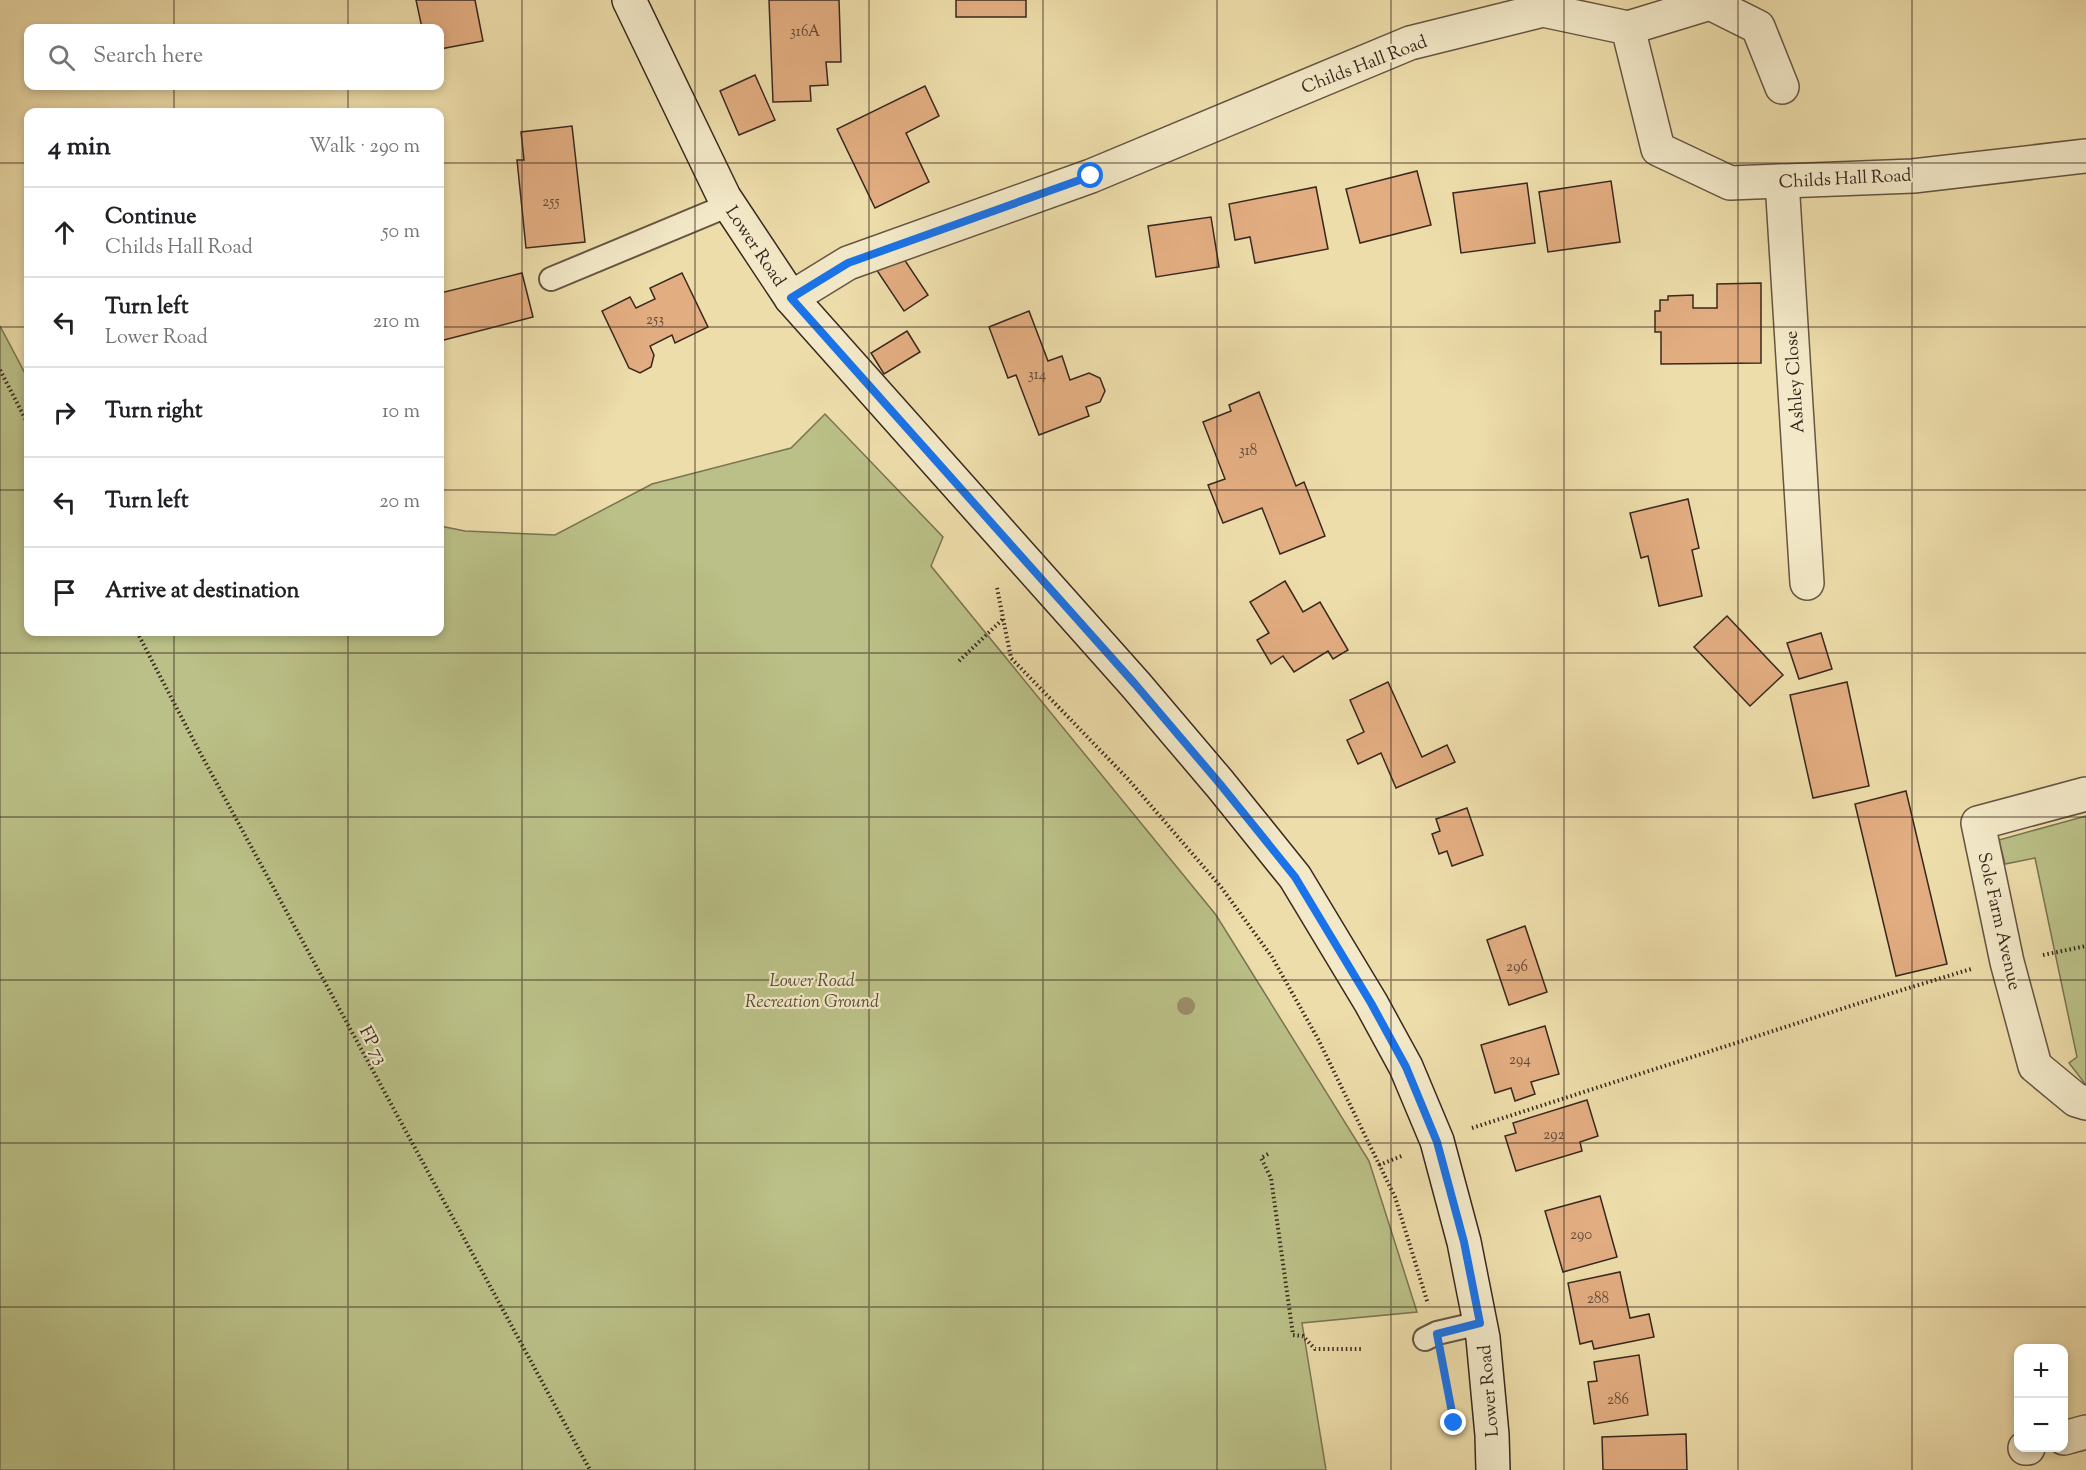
<!DOCTYPE html>
<meta charset="utf-8">
<style>
:root{--surface:#fff;--page:#f6f6f6;--text:#202124;--muted:#757577;--line:#e0e0e0}
body{margin:0;font-family:"Sorts Mill Goudy",serif;background:var(--page);color:var(--text)}
.controls{position:absolute;right:18px;bottom:18px;display:grid;overflow:hidden;border-radius:12px;box-shadow:0 3px 9px #0003}
.controls button{width:54px;height:54px;display:grid;place-items:center;padding:0;border:0;border-bottom:2px solid var(--line);background:var(--surface);color:var(--text);font:30px sans-serif}
.stop{position:absolute;width:18px;height:18px;margin:-14px;border:4px solid #1a73e8;border-radius:50%;background:#fff}
.stop.end{background:#1a73e8;border-color:#fff;box-shadow:0 2px 6px #0008}
.list{margin:0;padding:0;list-style:none}
h2{display:flex;justify-content:space-between;align-items:center;height:78px;margin:0;padding:0 24px;font-size:26px}
h2 small{font-size:20px;font-weight:400;color:var(--muted)}
.list li{display:grid;grid-template-columns:39px 1fr auto;gap:18px;align-items:center;box-sizing:border-box;height:90px;padding:0 24px;border-top:2px solid var(--line)}
.list b{display:block;font-size:22px;white-space:nowrap}
.list p{margin:0;font-size:20px;white-space:nowrap;color:var(--muted)}
.list em{font-size:20px;font-style:normal;color:var(--muted)}
.icon{flex:none;width:33px;height:33px;fill:none;stroke:currentColor;stroke-width:2;stroke-linecap:round;stroke-linejoin:round}
.map{position:relative;flex:none;width:2086px;height:1470px;overflow:hidden}
.search{position:absolute;background:var(--surface);box-shadow:0 3px 9px #0003;left:24px;top:24px;width:420px;height:66px;display:flex;align-items:center;gap:15px;box-sizing:border-box;padding:0 21px;border-radius:12px;color:var(--muted);font-size:22px}
.panel{position:absolute;background:var(--surface);box-shadow:0 3px 9px #0003;left:24px;top:108px;width:420px;height:528px;border-radius:12px}
.map>svg:first-child{display:block}
</style>
<div class="map">
<svg width="2086" height="1470" viewBox="0 0 2086 1470">
<rect width="100%" height="100%" fill="#edddaa"/>
<filter id="stains"><feTurbulence type="fractalNoise" baseFrequency=".00333" numOctaves="4"/><feColorMatrix values="0 0 0 0 .2 0 0 0 0 .09 0 0 0 0 .02 0 0 0 .5 -.17"/></filter>
<radialGradient id="worn" r=".72"><stop offset=".6" stop-color="#630" stop-opacity="0"/><stop offset="1" stop-color="#630" stop-opacity=".3"/></radialGradient>
<g fill="#bac087" stroke="#7a7453" stroke-width="1.5">
<path d="M0 326 28 379V632H440V526L465 531 555 535 652 484 791 448 825 414 943 537 931 566 1216 915 1369 1161 1417 1312 1302 1323 1326 1470H0Z"/>
<path d="M2086 816V1085L2069 1063 2077 1057 2035 858 2005 864 1999 840Z"/>
</g>
<g fill="#e2ad81" stroke="#39281f" stroke-width="1.5">
<path d="M416 0H475L483 41 440 49V28H422Z"/>
<path d="M769 0H839L841 62H826L828 85 810 86 811 101 773 102Z"/>
<rect x="956" y="0" width="70" height="17"/>
<path d="M755 75 775 120 739 135 720 91Z"/>
<path d="M925 86 939 116 906 133 929 182 875 208 837 129Z"/>
<path d="M572 126 585 242 526 248 517 160H524L521 132Z"/>
<path d="M1417 171 1431 225 1360 243 1346 189Z"/>
<path d="M1611 181 1620 242 1548 252 1539 192Z"/>
<path d="M1527 183 1535 243 1461 253 1453 193Z"/>
<path d="M1316 187 1328 249 1255 263 1250 237 1235 240 1229 204Z"/>
<path d="M1211 217 1219 267 1156 277 1148 226Z"/>
<path d="M900 253 928 295 904 311 876 269Z"/>
<path d="M522 273 533 317 440 341V293Z"/>
<path d="M682 273 708 327 675 343 672 335 650 346 654 355 651 367 640 373 629 368 602 311 630 297 636 308 655 299 650 288Z"/>
<path d="M1761 283V363L1661 364V332H1655V311H1660V300H1668V296L1693 295V308H1717V284Z"/>
<path d="M1029 311 1048 361 1062 356 1070 380 1089 373 1100 378 1105 391 1100 402 1086 407 1089 416 1039 435 1016 375 1008 378 989 327Z"/>
<path d="M907 331 920 352 884 374 871 353Z"/>
<path d="M1259 392 1296 486 1304 482 1325 536 1280 554 1262 508 1223 523 1208 485 1225 479 1203 422 1231 411 1229 405Z"/>
<path d="M1688 499 1699 548 1692 550 1702 596 1659 606 1648 556 1641 558 1630 513Z"/>
<path d="M1285 581 1303 612 1320 602 1348 650 1333 659 1328 651 1294 672 1283 656 1271 664 1257 640 1269 633 1250 602Z"/>
<path d="M1727 616 1783 675 1750 706 1694 647Z"/>
<path d="M1821 633 1832 669 1799 679 1787 643Z"/>
<path d="M1388 682 1422 757 1447 745 1455 762 1396 788 1381 753 1358 764 1347 740 1364 732 1350 700Z"/>
<path d="M1847 682 1869 786 1813 798 1790 695Z"/>
<path d="M1906 791 1947 964 1896 976 1855 804Z"/>
<path d="M1467 808 1483 855 1452 866 1447 851 1439 854 1432 834 1440 831 1436 819Z"/>
<path d="M1525 926 1547 992 1509 1005 1487 940Z"/>
<path d="M1545 1026 1559 1074 1531 1082 1535 1094 1515 1101 1511 1088 1495 1093 1481 1045Z"/>
<path d="M1587 1100 1598 1136 1580 1142 1582 1151 1516 1171 1505 1136 1516 1133 1513 1123Z"/>
<path d="M1600 1196 1617 1257 1563 1272 1545 1211Z"/>
<path d="M1620 1272 1630 1318 1649 1314 1654 1337 1594 1349 1592 1341 1580 1344 1568 1283Z"/>
<path d="M1639 1355 1648 1415 1594 1424 1588 1382 1597 1381 1594 1362Z"/>
<path d="M1686 1434 1687 1470H1603L1602 1437Z"/>
</g>
<g fill="none" stroke-linecap="round" stroke-linejoin="round">
<g stroke="#665542" stroke-width="26">
<g id="lane">
<path d="M551 279 729 205"/>
<path d="M1425 1339 1437 1333 1480 1323"/>
</g>
</g>
<g stroke="#665542" stroke-width="36">
<g id="street">
<path d="M1628 28 1710 3 1758 27 1782 87"/>
<path d="M1782 181 1807 583"/>
<path d="M791 298 848 263 1091 176 1410 43 1543 10 1628 28 1658 149 1730 183 1913 176 2086 156"/>
<path d="M2086 794 1978 823 2007 962 2035 1066 2076 1100 2086 1103"/>
<path d="M2064 1438 2086 1432"/>
<path d="M2025 1448H2028"/>
</g>
</g>
<g stroke="#39281f" stroke-width="36">
<path id="secondary" d="M629 0 724 197 791 298 1135 684 1220 784 1295 877 1371 1003 1406 1067 1437 1141 1464 1242 1483 1338 1492 1435 1493 1470"/>
</g>
<g stroke="#39281f" stroke-width="4" stroke-dasharray="1.5 3" stroke-linecap="butt">
<path d="M0 370 28 424"/>
<path d="M997 588 1011 658 1128 779 1221 887 1272 957 1318 1039 1395 1197 1428 1304"/>
<path d="M137 632 197 747 590 1470"/>
<path d="M959 661 1004 618"/>
<path d="M2043 955 2086 946"/>
<path d="M1472 1128 1866 1001 1971 969"/>
<path d="M1268 1154 1261 1158 1271 1178 1293 1335 1303 1336 1315 1349H1361"/>
<path d="M1379 1165 1404 1155"/>
<path d="M1443 1364 1447 1386"/>
</g>
<use href="#lane" stroke="#f3e9c8" stroke-width="22"/>
<use href="#street" stroke="#f3e9c8" stroke-width="33"/>
<use href="#secondary" stroke="#f3e9c8" stroke-width="33"/>
</g>
<circle fill="#9c8e6c" cx="1186" cy="1006" r="9"/>
<g fill="none" stroke-linecap="round" stroke-linejoin="round">
<path stroke="#1a73e8" stroke-width="8" d="M1091 176 848 263 791 298 1135 684 1220 784 1295 877 1371 1003 1406 1067 1437 1142 1464 1242 1480 1323 1437 1334 1454 1423"/>
</g>
<path fill="none" stroke="#39281f" stroke-width="1.5" stroke-opacity="0.55" d="M174 0V28M348 0V28M522 0V1470M695 0V1470M869 0V1470M1043 0V1470M1217 0V1470M1391 0V1470M1564 0V1470M1738 0V1470M1912 0V1470M174 86V112M348 86V112M0 163H28M440 163H2086M0 327H28M440 327H2086M0 490H28M440 490H2086M174 632V1470M348 632V1470M0 653H2086M0 817H2086M0 980H2086M0 1143H2086M0 1307H2086"/>
<g text-anchor="middle" stroke-width="4.5" stroke-linejoin="round" paint-order="stroke">
<g font-size="15" fill="#634938">
<text x="805" y="36">316A</text>
<text x="551" y="206">255</text>
<text x="655" y="324">253</text>
<text x="1037" y="379">314</text>
<text x="1248" y="455">318</text>
<text x="1517" y="971">296</text>
<text x="1520" y="1064">294</text>
<text x="1554" y="1139">292</text>
<text x="1581" y="1239">290</text>
<text x="1598" y="1303">288</text>
<text x="1618" y="1404">286</text>
</g>
<g font-size="18" fill="#39281f" stroke="#f3e9c8">
<text transform="translate(1364 64) rotate(-21)" y="6">Childs Hall Road</text>
<text transform="translate(1845 178) rotate(-3)" y="6">Childs Hall Road</text>
<text transform="translate(756 246) rotate(56)" y="6">Lower Road</text>
<text transform="translate(1794 382) rotate(-94)" y="6">Ashley Close</text>
<text transform="translate(2000 921) rotate(77)" y="6">Sole Farm Avenue</text>
<text transform="translate(374 1045) rotate(62)" y="6">FP 73</text>
<text transform="translate(1488 1391) rotate(-95)" y="6">Lower Road</text>
</g>
<g font-size="18" font-style="italic" fill="#594e39" stroke="#f3e9c8">
<text x="812" y="986">Lower Road<tspan x="812" dy="21">Recreation Ground</tspan></text>
</g>
</g>
<rect width="100%" height="100%" filter="url(#stains)"/>
<rect width="100%" height="100%" fill="url(#worn)"/>
</svg>
<div class="controls">
<button>+</button>
<button>−</button>
</div>
<div class="stop" style="left:1091px;top:176px"></div>
<div class="stop end" style="left:1454px;top:1423px"></div>
<div class="search"><svg class="icon" aria-label="search" viewBox="0 0 24 24"><circle cx="10" cy="10" r="6"/><path d="M15 15l6 6"/></svg>Search here</div>
<section class="panel">
<h2>4 min<small>Walk · 290 m</small></h2>
<ul class="list">
<li><svg class="icon" aria-label="ahead" viewBox="0 0 24 24"><path d="M12 20V5M6 11l6-6 6 6"/></svg><div><b>Continue</b><p>Childs Hall Road</p></div><em>50 m</em></li>
<li><svg class="icon" aria-label="left" viewBox="0 0 24 24"><path d="M17 20v-9H6M10 6l-5 5 5 5"/></svg><div><b>Turn left</b><p>Lower Road</p></div><em>210 m</em></li>
<li><svg class="icon" aria-label="right" viewBox="0 0 24 24"><path d="M7 20v-9h11M14 6l5 5-5 5"/></svg><div><b>Turn right</b></div><em>10 m</em></li>
<li><svg class="icon" aria-label="left" viewBox="0 0 24 24"><path d="M17 20v-9H6M10 6l-5 5 5 5"/></svg><div><b>Turn left</b></div><em>20 m</em></li>
<li><svg class="icon" aria-label="arrive" viewBox="0 0 24 24"><path d="M6 21V4h12l-3 4 3 4H6"/></svg><div><b>Arrive at destination</b></div></li>
</ul>
</section>
</div>
